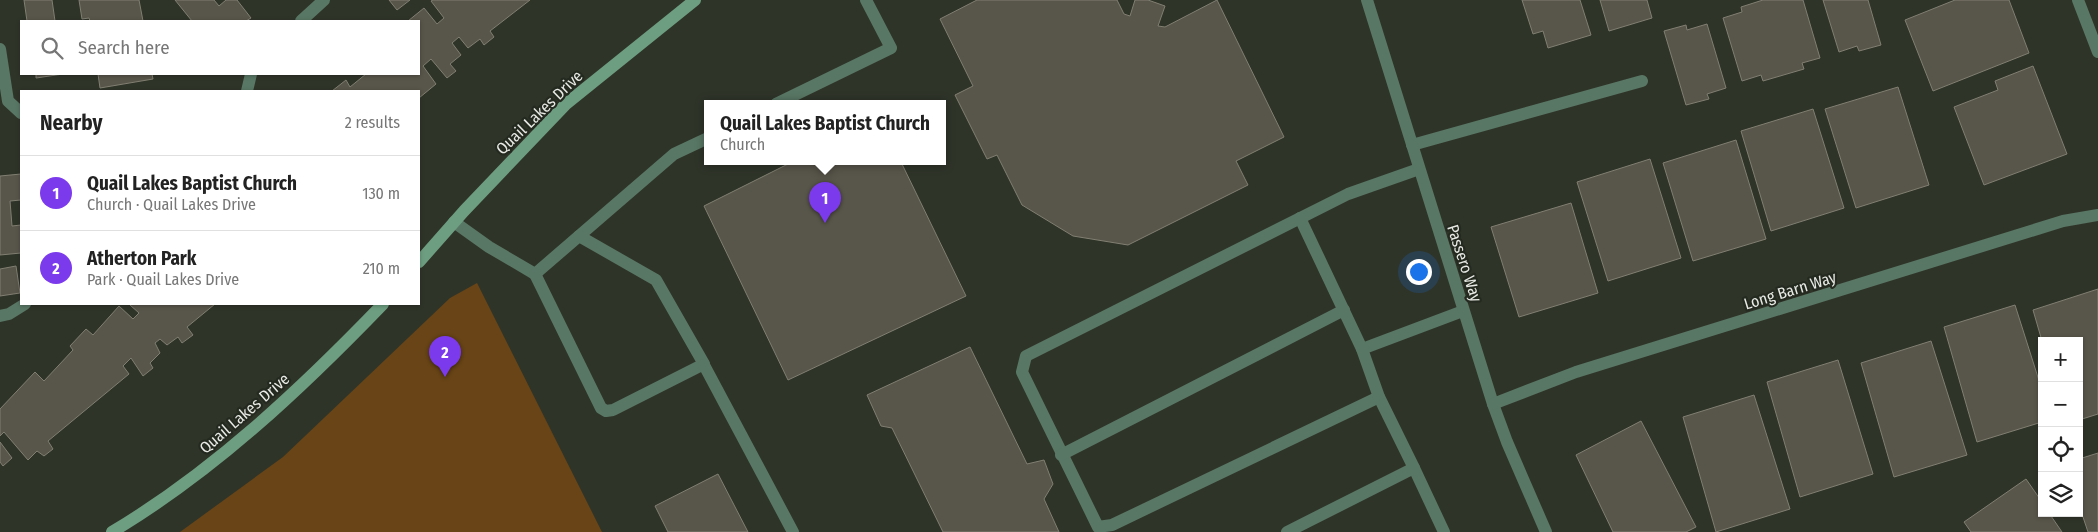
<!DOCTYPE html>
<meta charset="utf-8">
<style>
:root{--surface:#fff;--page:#f2f2f2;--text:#222;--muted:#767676;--line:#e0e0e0;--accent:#7c3aed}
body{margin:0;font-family:"Fira Sans Condensed",sans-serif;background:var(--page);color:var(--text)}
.controls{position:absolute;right:15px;bottom:15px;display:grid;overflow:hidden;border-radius:0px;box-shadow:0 1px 4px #0004}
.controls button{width:45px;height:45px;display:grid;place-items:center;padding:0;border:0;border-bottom:1px solid var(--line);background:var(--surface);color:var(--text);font:25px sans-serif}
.you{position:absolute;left:1418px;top:271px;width:18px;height:18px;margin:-12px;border:4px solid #fff;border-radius:50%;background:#1a73e8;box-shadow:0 0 0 8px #1a73e833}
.badge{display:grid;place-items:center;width:32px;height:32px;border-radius:50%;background:var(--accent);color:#fff;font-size:16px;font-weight:700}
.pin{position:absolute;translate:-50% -41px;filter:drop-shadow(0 1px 2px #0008)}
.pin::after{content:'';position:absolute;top:26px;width:18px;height:15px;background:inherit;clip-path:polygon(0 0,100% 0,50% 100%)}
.popup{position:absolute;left:704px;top:100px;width:242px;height:65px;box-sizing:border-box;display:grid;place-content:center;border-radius:0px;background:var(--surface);filter:drop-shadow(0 1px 4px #0005);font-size:16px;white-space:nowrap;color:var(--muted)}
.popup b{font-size:19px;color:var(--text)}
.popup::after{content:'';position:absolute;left:50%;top:100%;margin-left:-10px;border:10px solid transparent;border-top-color:var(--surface)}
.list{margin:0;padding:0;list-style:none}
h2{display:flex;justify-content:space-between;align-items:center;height:65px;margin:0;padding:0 20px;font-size:21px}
h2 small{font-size:16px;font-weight:400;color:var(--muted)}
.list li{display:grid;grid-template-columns:32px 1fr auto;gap:15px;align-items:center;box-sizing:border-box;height:75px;padding:0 20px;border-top:1px solid var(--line)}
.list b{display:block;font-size:19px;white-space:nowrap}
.list p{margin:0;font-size:16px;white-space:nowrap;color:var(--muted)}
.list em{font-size:16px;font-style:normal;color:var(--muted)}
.icon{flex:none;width:28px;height:28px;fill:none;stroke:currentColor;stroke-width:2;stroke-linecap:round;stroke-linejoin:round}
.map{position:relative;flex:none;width:2098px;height:532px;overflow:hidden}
.search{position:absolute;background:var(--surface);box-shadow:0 1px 4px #0004;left:20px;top:20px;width:400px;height:55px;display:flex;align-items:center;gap:12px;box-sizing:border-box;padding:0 18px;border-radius:0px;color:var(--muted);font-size:19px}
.panel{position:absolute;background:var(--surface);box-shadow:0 1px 4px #0004;left:20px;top:90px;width:400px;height:215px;border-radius:0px}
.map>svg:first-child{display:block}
</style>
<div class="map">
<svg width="2098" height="532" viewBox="0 0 2098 532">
<rect width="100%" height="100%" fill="#2f3429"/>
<path fill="#684416" d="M477 283 602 532H180L283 457 450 298Z"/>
<g fill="#58554a" stroke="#817f72">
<path d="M24 0H52L55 21H27Z"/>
<path d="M79 0H139L143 21H90L89 18 82 19Z"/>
<path d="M175 0H214L219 6 226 0H237L251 18 246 21H192Z"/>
<path d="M389 0H410L397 10Z"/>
<path d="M433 0H530L490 31 494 37 484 45 480 39 468 48 459 37 452 43 461 55 450 64 456 71 447 78 431 59 423 66 436 84 419 98V91H332L346 80 350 87 366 74H419V21H408L424 8 437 24 444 18 431 1Z"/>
<path d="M977 0H1117L1124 14 1130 16 1135 0H1148L1165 6 1158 26 1165 27 1217 0 1284 137 1236 161 1248 185 1128 245 1073 236 1022 205 997 155 987 159 955 95 973 86 940 19Z"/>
<path d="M1522 0H1580L1591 35 1548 48 1543 31 1533 34Z"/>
<path d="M1600 0H1647L1652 18 1609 31Z"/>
<path d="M1763 0H1803L1820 58 1802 63 1804 69 1763 81 1761 75 1742 81 1723 18 1742 12 1741 7Z"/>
<path d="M1823 0H1868L1881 45 1859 51 1857 46 1839 52Z"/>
<path d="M1955 0H2009L2029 53 1933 91 1905 20Z"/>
<path d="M1707 24 1726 88 1707 94 1709 99 1686 105 1664 31 1686 25 1687 30Z"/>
<path d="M2033 66 2067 154 1984 185 1954 107 1998 90 1995 81Z"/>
<path d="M36 74H63L36 78Z"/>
<path d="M98 74H152L153 79 100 88Z"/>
<path d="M1898 87 1929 185 1856 208 1825 109Z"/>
<path d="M1813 109 1844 208 1771 231 1741 131Z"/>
<path d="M1736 140 1766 239 1693 261 1663 163Z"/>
<path d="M1650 159 1681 258 1608 281 1577 182Z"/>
<path d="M792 162H901L966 296 788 380 704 206Z"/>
<path d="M21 174V200L10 201 12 226 21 225V253L0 255V176Z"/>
<path d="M1571 203 1598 293 1519 317 1491 227Z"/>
<path d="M16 266 20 293 0 296V269Z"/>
<path d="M2098 289V414L2079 420V341H2042L2033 310Z"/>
<path d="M132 304H215L187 327 193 335 182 343 178 337 167 345 160 339 155 343 160 353 150 363 153 368 143 376 131 358 123 366 129 374 48 441 53 449 44 456 37 451 28 460 4 432 0 436V409L35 372 44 381 73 350 70 346 86 329 93 335 119 306 133 319 139 313 130 305Z"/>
<path d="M2015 305 2042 390V422L1977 442 1944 327Z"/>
<path d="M1931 341 1967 455 1894 477 1861 363Z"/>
<path d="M970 347 1027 464 1044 460 1053 484 1044 499 1059 532H943L892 428 881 426 867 395Z"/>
<path d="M1838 360 1873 474 1800 497 1767 382Z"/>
<path d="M1754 395 1790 509 1716 532 1683 417Z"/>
<path d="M1641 421 1696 527 1686 532H1613L1576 455Z"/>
<path d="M0 442 12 458 3 466 0 462Z"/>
<path d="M2098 453V532H2088L2079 505V459Z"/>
<path d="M718 474 748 532H668L655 506Z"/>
<path d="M2026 479 2042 502V513H2049L2062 532H1971L1964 522Z"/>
</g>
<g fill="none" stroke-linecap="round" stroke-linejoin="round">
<g stroke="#597765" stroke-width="12">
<path d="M301 21 324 0"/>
<path d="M0 49 8 101 21 113"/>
<path d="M247 91 251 74"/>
<path d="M776 104 891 48 866 0"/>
<path d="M1412 145 1642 81"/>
<path d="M454 222 489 247 535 274 674 154 708 138"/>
<path d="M535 274 601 408 606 411 613 410 704 364 656 280 579 236"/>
<path d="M0 316 9 314 25 304"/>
<path d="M1362 349 1463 311"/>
<path d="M704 365 793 532"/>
<path d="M1379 397 1112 525 1098 527 1022 372 1026 356 1348 194 1419 169"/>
<path d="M1061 455 1344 310"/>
<path d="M1414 468 1444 532"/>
<path d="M1287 532 1414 468 1379 397 1362 349 1300 218"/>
</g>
<g stroke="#597765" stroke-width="12">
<path d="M1367 0 1493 404 1507 442 1546 532"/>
<path d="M2078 0 2098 52"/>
<path d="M1493 404 1576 372 2063 221 2098 215"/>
</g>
<g stroke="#6d9e81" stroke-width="12">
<path d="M419 262 464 211 566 104 695 0"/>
<path d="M112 532C214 471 301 389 383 304"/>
</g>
</g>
<g text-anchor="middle" stroke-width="4.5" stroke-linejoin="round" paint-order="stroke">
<g font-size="16" fill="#e8ebe5" stroke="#252a20">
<text transform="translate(539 112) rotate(-44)" y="6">Quail Lakes Drive</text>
<text transform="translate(1465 263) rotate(72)" y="6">Passero Way</text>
<text transform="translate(1790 290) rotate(-17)" y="6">Long Barn Way</text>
<text transform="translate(244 413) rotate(-41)" y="6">Quail Lakes Drive</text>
</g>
</g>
</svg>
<div class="controls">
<button>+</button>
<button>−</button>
<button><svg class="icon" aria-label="locate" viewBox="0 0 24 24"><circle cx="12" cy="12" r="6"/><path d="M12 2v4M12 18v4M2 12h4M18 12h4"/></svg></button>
<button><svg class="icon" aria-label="layers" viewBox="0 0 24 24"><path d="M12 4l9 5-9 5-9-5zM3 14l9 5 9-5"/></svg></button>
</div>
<div class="you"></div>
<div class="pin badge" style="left:825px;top:223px">1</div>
<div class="popup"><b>Quail Lakes Baptist Church</b>Church</div>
<div class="pin badge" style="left:445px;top:377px">2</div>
<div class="search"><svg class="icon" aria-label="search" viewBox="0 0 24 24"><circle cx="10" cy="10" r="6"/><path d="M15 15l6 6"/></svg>Search here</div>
<section class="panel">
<h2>Nearby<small>2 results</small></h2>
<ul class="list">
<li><span class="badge">1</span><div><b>Quail Lakes Baptist Church</b><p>Church · Quail Lakes Drive</p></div><em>130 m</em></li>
<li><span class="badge">2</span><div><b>Atherton Park</b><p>Park · Quail Lakes Drive</p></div><em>210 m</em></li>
</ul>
</section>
</div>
